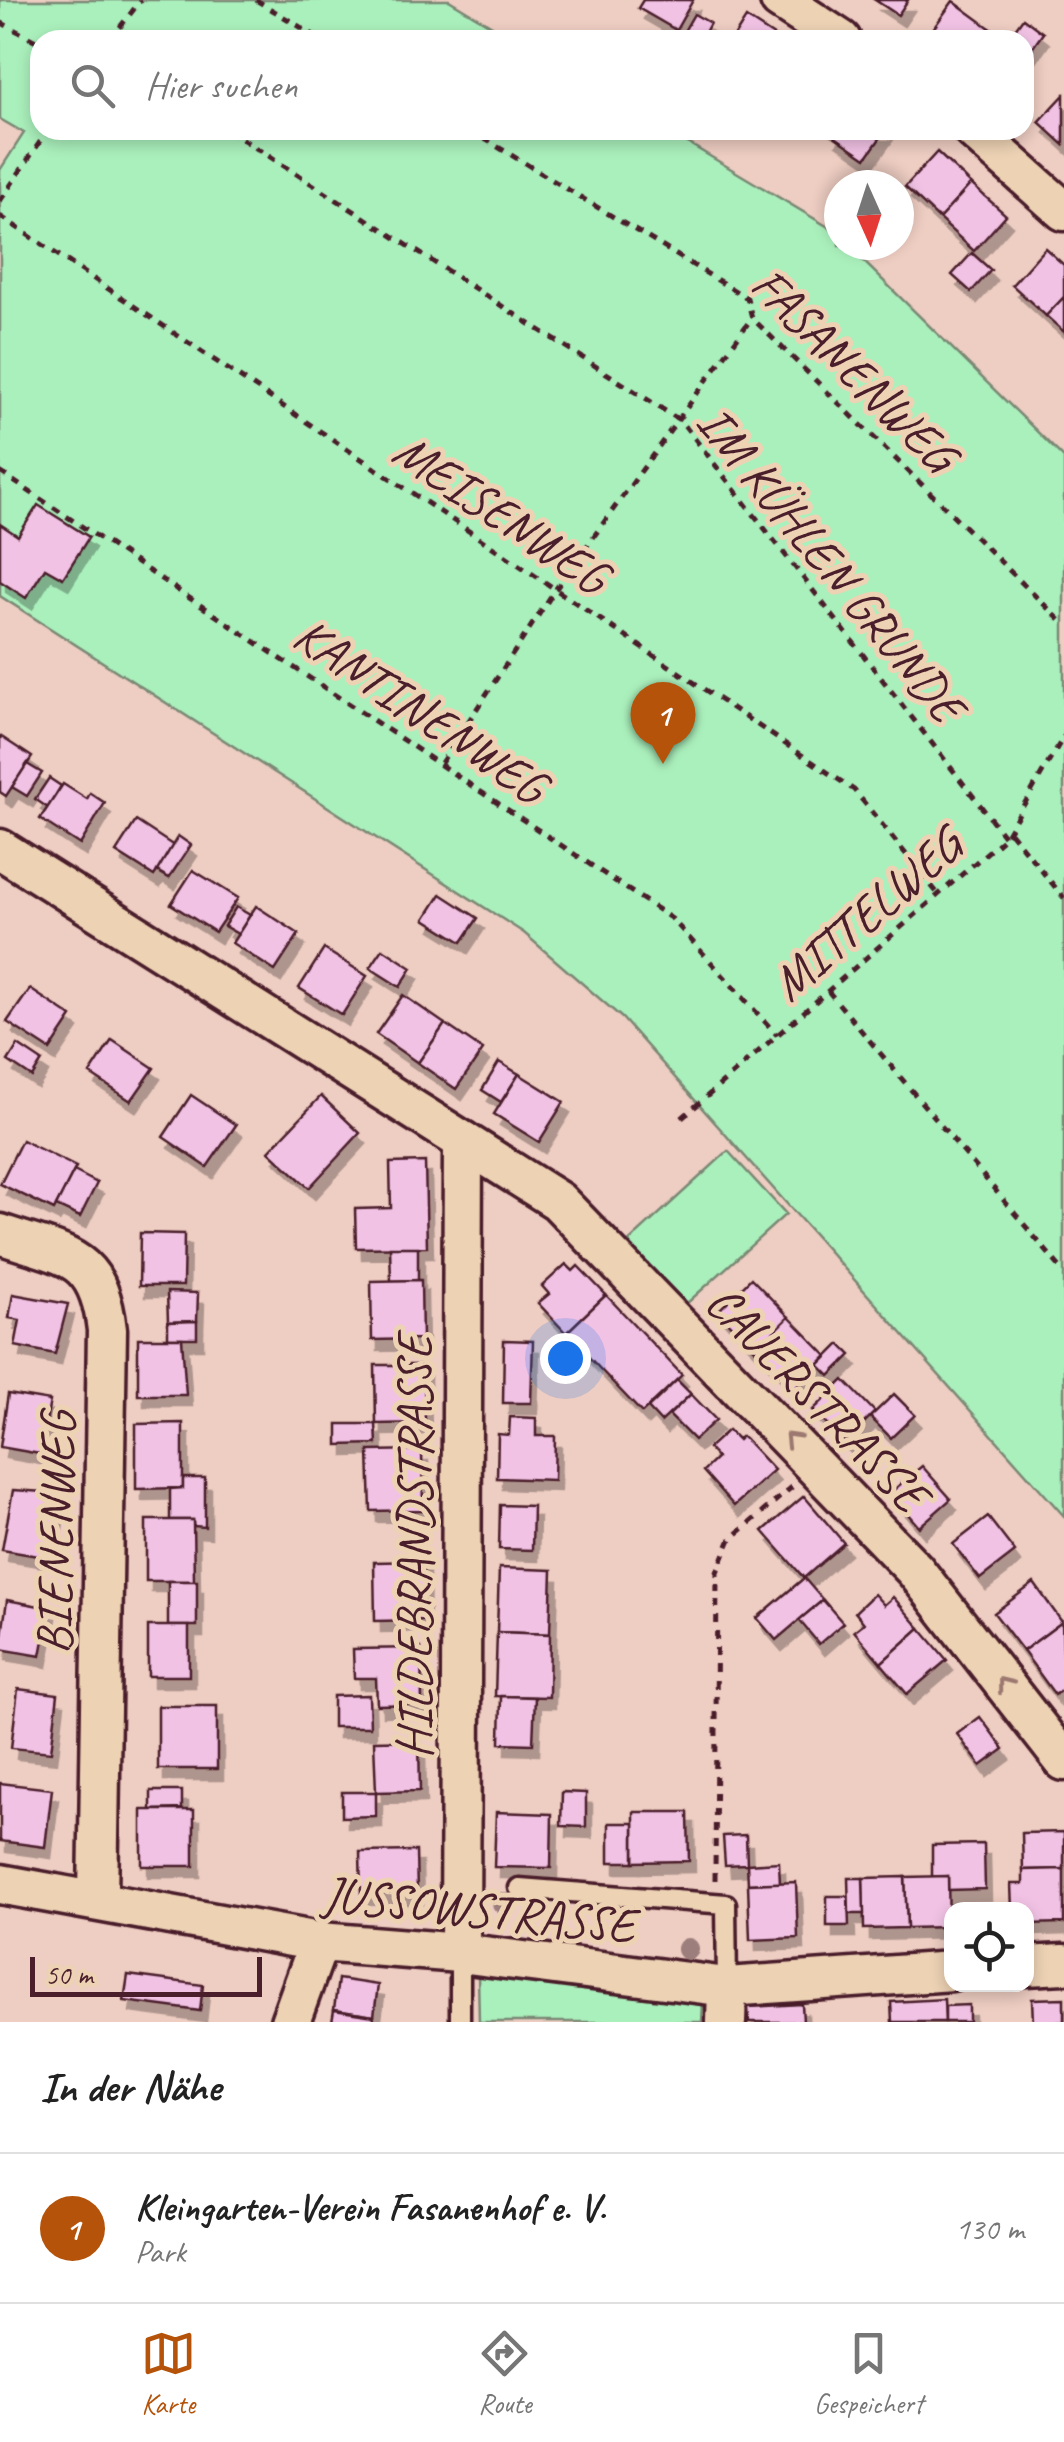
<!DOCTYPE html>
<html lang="de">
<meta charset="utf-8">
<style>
:root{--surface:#fff;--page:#f6f6f6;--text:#222;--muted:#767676;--line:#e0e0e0;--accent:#b45309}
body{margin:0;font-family:Caveat,sans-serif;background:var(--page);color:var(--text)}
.controls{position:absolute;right:30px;bottom:30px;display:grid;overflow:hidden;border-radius:20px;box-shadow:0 5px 15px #0003}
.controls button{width:90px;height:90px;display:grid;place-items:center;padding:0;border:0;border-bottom:2px solid var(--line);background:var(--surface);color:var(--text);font:50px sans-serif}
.compass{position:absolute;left:824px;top:170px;width:90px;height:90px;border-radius:50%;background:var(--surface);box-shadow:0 5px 15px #0003;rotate:177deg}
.scale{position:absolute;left:30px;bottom:25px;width:232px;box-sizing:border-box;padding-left:10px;border:5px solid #4a1f2b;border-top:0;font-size:28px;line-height:35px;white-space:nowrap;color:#4a1f2b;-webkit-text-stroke:8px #edd2b4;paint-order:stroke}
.you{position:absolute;left:565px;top:1358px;width:35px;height:35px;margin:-25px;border:8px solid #fff;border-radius:50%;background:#1a73e8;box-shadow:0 0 0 15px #1a73e833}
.badge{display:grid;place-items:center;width:65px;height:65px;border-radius:50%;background:var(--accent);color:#fff;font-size:32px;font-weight:700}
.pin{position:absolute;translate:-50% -82px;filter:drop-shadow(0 2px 5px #0008)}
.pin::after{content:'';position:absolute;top:52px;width:35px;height:30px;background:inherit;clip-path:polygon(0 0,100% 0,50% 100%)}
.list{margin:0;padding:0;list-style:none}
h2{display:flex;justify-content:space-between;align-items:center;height:130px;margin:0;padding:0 40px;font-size:42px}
h2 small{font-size:32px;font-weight:400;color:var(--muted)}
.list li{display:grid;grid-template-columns:65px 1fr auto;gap:30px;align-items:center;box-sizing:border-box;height:150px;padding:0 40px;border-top:2px solid var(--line)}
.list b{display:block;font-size:38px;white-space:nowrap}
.list p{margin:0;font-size:32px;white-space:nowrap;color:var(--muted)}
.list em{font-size:32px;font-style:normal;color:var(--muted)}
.icon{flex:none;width:55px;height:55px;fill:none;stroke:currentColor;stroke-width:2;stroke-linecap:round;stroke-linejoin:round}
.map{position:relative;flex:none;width:1064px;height:2022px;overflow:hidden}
.search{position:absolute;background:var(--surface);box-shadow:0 5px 15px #0003;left:30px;right:30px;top:30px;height:110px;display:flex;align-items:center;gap:25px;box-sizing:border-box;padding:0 35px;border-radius:30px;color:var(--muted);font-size:38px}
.sheet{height:280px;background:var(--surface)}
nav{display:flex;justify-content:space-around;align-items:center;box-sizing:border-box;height:140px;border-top:2px solid var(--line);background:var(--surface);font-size:28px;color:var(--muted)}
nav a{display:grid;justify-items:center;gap:5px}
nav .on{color:var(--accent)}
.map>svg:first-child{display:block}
</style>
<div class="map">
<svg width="1064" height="2022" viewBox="0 0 1064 2022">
<defs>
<filter id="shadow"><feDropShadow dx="6" dy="11" stdDeviation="0" flood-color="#0004"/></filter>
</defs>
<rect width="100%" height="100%" fill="#eecdc2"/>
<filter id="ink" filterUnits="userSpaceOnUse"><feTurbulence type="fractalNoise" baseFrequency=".01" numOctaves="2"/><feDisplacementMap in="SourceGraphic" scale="20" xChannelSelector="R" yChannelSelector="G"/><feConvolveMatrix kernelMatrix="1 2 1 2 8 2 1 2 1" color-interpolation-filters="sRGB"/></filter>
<g filter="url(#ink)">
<g fill="#aaf0bc" stroke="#7a8874" stroke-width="2.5">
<path d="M0 0H449L515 40H40V130H666L830 228 839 237V245H847L1064 458V1516L622 1018 524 933 0 596V170L24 133 0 119Z"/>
<path d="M728 1151 786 1214 685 1305 624 1246Z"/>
<path d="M478 1973 703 2003 702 2022H479Z"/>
</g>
<g fill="#f1c2e4" stroke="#4a1f2b" stroke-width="2.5" filter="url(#shadow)">
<path d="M643 0H693L676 30 638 8Z"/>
<path d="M875 0H908L898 15Z"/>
<path d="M953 1 990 28 982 40 928 36Z"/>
<path d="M694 14 710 23 701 40H679Z"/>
<path d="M746 18 780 40H732Z"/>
<path d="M1023 18 1043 33 1024 60V40H982L990 28 1007 40Z"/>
<path d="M1064 95V145L1039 122Z"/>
<path d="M834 130H886L866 158 831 134Z"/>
<path d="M937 152 971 184 939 219 905 187Z"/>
<path d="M971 184 1006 215 974 251 939 219Z"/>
<path d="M1045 248 1064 265V297L1046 316 1012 285Z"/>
<path d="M972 253 991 270 971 292 952 275Z"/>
<path d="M1064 297V332L1046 316Z"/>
<path d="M38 505 89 537 63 578 45 568 26 598 0 581V524L18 536Z"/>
<path d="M0 736 32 757 6 796 0 792Z"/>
<path d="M27 764 42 773 27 796 12 787Z"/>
<path d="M49 778 61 786 48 808 35 799Z"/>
<path d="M63 784 87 799 90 793 105 803 80 845 40 819Z"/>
<path d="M136 821 174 846 154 876 116 852Z"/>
<path d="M178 836 191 845 169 878 157 871Z"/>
<path d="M193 870 238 898 215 932 171 904Z"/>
<path d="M441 894 478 918 462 942 425 919Z"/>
<path d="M256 906 299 934 275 971 232 943Z"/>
<path d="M236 907 250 915 238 934 224 926Z"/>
<path d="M324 949 367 976 342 1015 299 988Z"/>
<path d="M383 949 412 968 400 987 370 968Z"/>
<path d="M30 989 72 1017 50 1050 7 1022Z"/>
<path d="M403 995 445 1024 418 1063 376 1034Z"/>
<path d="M445 1024 483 1050 456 1089 418 1063Z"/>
<path d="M112 1040 154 1068 131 1101 90 1074Z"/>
<path d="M18 1045 42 1061 32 1077 8 1061Z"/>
<path d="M499 1062 519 1074 501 1102 482 1090Z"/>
<path d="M519 1074 564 1102 539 1142 494 1114Z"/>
<path d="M191 1095 236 1125 207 1167 163 1137Z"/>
<path d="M321 1096 360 1133 309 1188 269 1151Z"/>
<path d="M22 1140 76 1167 54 1210 0 1184Z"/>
<path d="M425 1162 427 1247 356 1248 355 1209 391 1208 390 1163Z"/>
<path d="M74 1171 97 1183 80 1217 56 1206Z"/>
<path d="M140 1233 184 1234 183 1286H139Z"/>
<path d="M390 1247H418V1280L391 1281Z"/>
<path d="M566 1264 573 1271 578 1266 606 1295 566 1333 538 1303 549 1294 542 1286Z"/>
<path d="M751 1278 789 1317 756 1350 718 1311Z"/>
<path d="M421 1280 422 1339 372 1340 371 1281Z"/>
<path d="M167 1292 198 1293 197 1321 168 1322Z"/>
<path d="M13 1294 68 1304 55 1354 15 1346 20 1320 9 1318Z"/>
<path d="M606 1295 682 1375 642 1413 566 1333Z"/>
<path d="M789 1317 827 1356 794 1389 756 1350Z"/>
<path d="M197 1321V1338H168V1322Z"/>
<path d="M138 1338H182L186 1395H138Z"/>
<path d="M504 1340 533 1341 531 1403H503Z"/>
<path d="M840 1344 851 1355 830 1376 819 1365Z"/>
<path d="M375 1365H424L425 1423 376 1424Z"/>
<path d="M677 1380 691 1394 661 1422 648 1408Z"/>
<path d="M844 1380 875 1412 845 1442 813 1410Z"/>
<path d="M8 1394 50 1401 40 1454 0 1447Z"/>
<path d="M691 1394 716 1420 694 1440 669 1415Z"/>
<path d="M894 1394 915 1415 891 1438 870 1417Z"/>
<path d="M510 1417 536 1418V1436H555L554 1480 497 1478 498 1434 509 1435Z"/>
<path d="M183 1423V1488L136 1489V1424Z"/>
<path d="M338 1424H376L377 1444 338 1445Z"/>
<path d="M728 1430 738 1440 742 1436 774 1470 734 1506 703 1471 717 1458 708 1448Z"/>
<path d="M422 1450 423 1510 371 1511 369 1451Z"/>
<path d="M922 1466 951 1499 919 1527 890 1493Z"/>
<path d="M183 1478H205V1527L193 1526V1520H170V1489L183 1488Z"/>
<path d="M13 1490 60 1493 50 1558 2 1550Z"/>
<path d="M804 1496 844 1543 804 1578 763 1531Z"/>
<path d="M500 1505 533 1506 532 1550 499 1549Z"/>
<path d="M988 1517 1015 1552 980 1579 953 1544Z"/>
<path d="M146 1520H193L194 1581H146Z"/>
<path d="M423 1561 424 1620 375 1621 374 1562Z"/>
<path d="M499 1568 552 1570 550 1634 497 1632Z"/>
<path d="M804 1578 823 1600 776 1640 757 1618Z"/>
<rect x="168" y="1581" width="29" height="45"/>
<path d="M1034 1583 1062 1622 1023 1651 994 1613Z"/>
<path d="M874 1594 884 1605 893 1597 920 1628 881 1663 854 1631 864 1623 855 1612Z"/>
<path d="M7 1600 50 1608 41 1656 0 1649Z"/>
<path d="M823 1600 843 1623 819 1644 799 1620Z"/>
<path d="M1062 1622 1064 1688 1055 1695 1023 1651Z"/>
<rect x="148" y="1626" width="41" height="50"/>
<path d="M920 1628 947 1660 907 1694 881 1663Z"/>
<path d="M497 1632 550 1634 549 1697 495 1696Z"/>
<path d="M421 1648 422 1704 377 1705 376 1678H354L353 1649Z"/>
<path d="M18 1689 58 1694 51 1752 11 1748Z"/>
<path d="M369 1695 370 1727H333V1696Z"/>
<path d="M501 1696 535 1697 533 1744 500 1743Z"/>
<rect x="158" y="1706" width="59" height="63"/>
<path d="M980 1717 1004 1749 981 1766 957 1734Z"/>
<path d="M419 1740 420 1791 376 1792 374 1741Z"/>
<path d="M0 1783 52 1789 45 1847 0 1841Z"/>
<path d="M151 1791H182V1809L151 1810Z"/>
<path d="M342 1792H376V1816L342 1817Z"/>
<path d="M562 1792 586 1793V1827L561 1826Z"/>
<rect x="142" y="1810" width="52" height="56"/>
<path d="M496 1812 552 1814 551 1868 494 1867Z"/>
<path d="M634 1812H688L689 1861 634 1862Z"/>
<rect x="609" y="1823" width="25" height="39"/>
<path d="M1064 1832V1869L1023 1870 1022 1833Z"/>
<path d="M746 1835 747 1864 725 1865 723 1836Z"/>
<path d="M984 1844 985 1889 948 1890V1876L932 1877V1845Z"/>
<path d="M416 1851 417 1893 361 1894 360 1852Z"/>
<path d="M779 1862 780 1883 748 1884 747 1864Z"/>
<path d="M1064 1869V1923L1026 1924V1910H1012L1011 1884H1023V1870Z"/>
<path d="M948 1876 949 1927 907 1928 905 1877Z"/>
<path d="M905 1877 907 1928 864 1929 863 1878Z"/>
<path d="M848 1878H863L864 1914H849Z"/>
<path d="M796 1882 798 1938 750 1940 748 1884Z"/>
<path d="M827 1896H848L849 1926H827Z"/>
<path d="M128 1975 203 1985 200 2011 124 2001Z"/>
<path d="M338 1979 378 1985 374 2016 334 2010Z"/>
<path d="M1064 1998V2022H1033L1032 1999Z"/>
<path d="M944 1999 945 2022H892L891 2002Z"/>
<path d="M802 2004 803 2022H749L748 2007Z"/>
<path d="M969 2005V2022H945V2006Z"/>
<path d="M334 2010 374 2016 373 2022H332Z"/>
</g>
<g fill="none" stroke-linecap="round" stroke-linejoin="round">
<g stroke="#4a1f2b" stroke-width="25">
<g id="lane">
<path d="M519 1888 726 1904 727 1987"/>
<path d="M460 1953V2022"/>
</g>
</g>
<g stroke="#4a1f2b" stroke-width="45">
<g id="street">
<path d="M780 0 841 40"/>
<path d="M973 130 1064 211"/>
<path d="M0 849 558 1201 915 1570 1064 1761"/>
<path d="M0 1234C65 1257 98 1252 107 1330L98 1899"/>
<path d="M0 1884 319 1942 460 1953 727 1987 952 1971"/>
<path d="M460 1953 463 1141"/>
<path d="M1026 1966 1064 1964"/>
<path d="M290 2022 319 1942"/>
<path d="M726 2022 727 1987"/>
</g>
</g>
<g stroke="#4a1f2b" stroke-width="5" stroke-dasharray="8 8" stroke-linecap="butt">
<path d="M256 0 322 40"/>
<path d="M0 22 40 43"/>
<path d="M110 40 141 0"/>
<path d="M228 130 681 421 1005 837"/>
<path d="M470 130 747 298 752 318 1064 624"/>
<path d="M0 201 48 130"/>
<path d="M0 216 854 790 939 895"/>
<path d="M0 472 672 919 777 1035"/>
<path d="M441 763 555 590 751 319"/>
<path d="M1010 832 1064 898"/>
<path d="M828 991 1064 1272"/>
<path d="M682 1118 1005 837 1064 736"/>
<path d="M715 1880 717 1572 731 1539 792 1487"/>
</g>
<use href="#lane" stroke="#edd2b4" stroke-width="18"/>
<use href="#street" stroke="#edd2b4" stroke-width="38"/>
</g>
<g fill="#9c7e7b">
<circle cx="503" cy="1903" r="11"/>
<circle cx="688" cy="1949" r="11"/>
</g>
<defs><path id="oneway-chevron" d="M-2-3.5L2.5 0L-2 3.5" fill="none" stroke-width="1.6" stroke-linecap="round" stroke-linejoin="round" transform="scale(2.5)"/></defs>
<g stroke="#9c7870">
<use href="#oneway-chevron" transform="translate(791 1439) rotate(-134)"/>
<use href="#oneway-chevron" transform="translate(1004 1684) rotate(-128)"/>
</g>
</g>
<g text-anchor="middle" stroke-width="10" stroke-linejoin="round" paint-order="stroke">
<g font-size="50" fill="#4a1f2b" stroke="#edd2b4">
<text transform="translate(855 368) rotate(45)" y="18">FASANENWEG</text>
<text transform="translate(502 512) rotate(34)" y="18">MEISENWEG</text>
<text transform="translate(832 563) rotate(51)" y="18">IM KÜHLEN GRUNDE</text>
<text transform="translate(421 709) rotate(34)" y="18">KANTINENWEG</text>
<text transform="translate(865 913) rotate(-41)" y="18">MITTELWEG</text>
<text transform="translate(818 1397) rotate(46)" y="18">CAUERSTRASSE</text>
<text transform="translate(54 1533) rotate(-89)" y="18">BIENENWEG</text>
<text transform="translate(413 1547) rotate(-90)" y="18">HILDEBRANDSTRASSE</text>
<text transform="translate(479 1908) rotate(6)" y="18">JUSSOWSTRASSE</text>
</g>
</g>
</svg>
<div class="controls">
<button><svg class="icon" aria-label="locate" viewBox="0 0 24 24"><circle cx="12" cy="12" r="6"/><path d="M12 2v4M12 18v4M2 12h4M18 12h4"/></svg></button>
</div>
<svg class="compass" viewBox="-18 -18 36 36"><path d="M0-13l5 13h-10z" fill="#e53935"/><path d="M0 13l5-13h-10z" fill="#767676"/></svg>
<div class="scale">50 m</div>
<div class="you"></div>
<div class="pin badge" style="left:663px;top:764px">1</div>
<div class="search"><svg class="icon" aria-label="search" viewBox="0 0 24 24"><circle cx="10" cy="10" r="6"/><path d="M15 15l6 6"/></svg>Hier suchen</div>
</div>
<section class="sheet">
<h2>In der Nähe<small></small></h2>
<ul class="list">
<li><span class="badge">1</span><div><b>Kleingarten-Verein Fasanenhof e. V.</b><p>Park</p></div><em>130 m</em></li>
</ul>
</section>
<nav>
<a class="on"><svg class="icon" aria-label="map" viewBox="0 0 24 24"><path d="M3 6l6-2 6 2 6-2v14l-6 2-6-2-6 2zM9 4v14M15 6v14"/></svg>Karte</a>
<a><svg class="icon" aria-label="directions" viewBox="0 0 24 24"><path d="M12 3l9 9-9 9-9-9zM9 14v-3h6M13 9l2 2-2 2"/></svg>Route</a>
<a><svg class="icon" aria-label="saved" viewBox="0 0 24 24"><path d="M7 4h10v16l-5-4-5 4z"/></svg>Gespeichert</a>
</nav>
